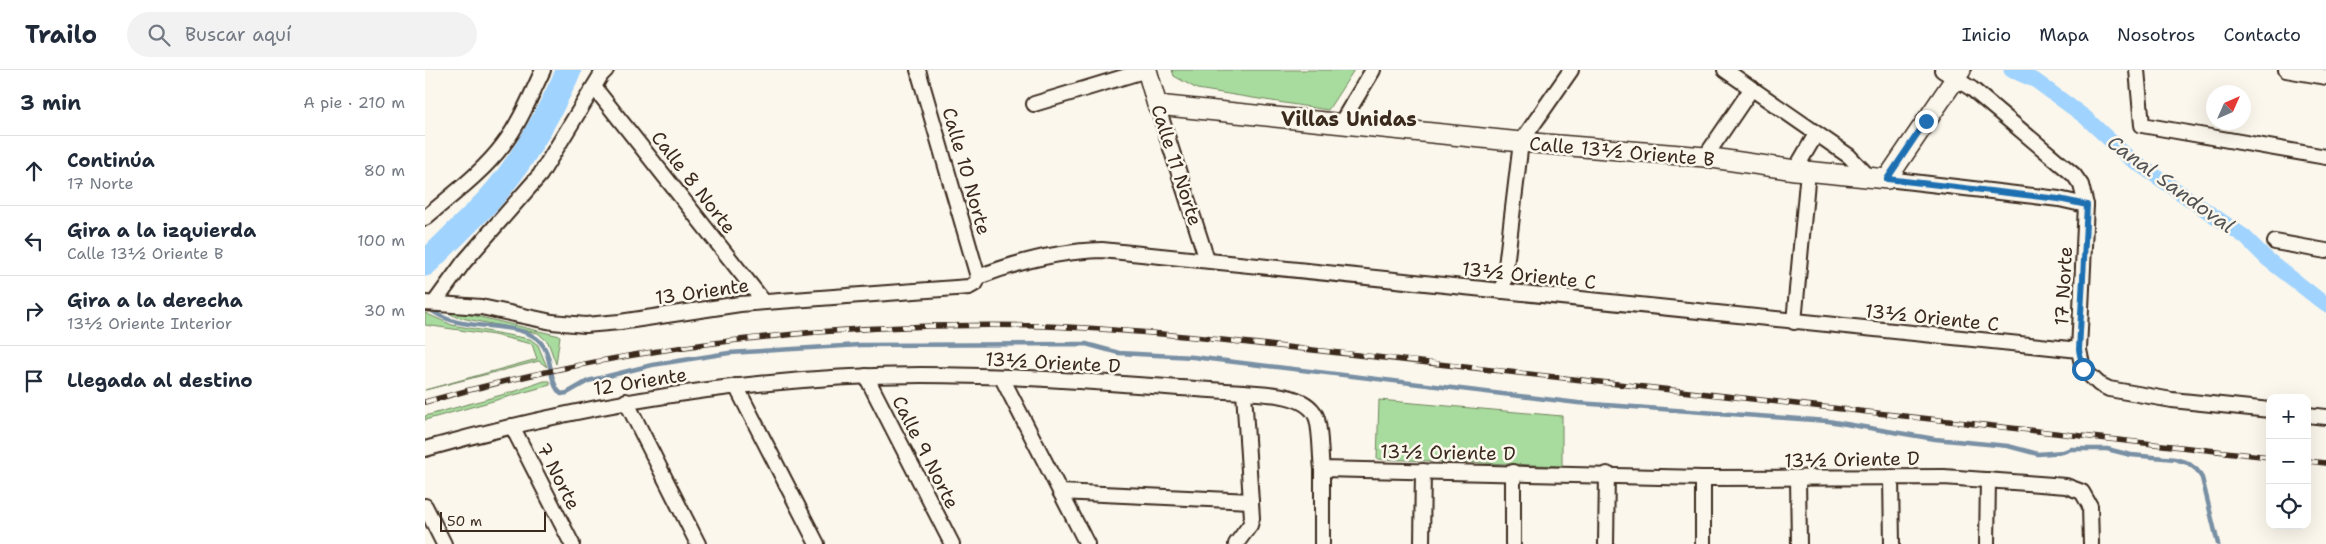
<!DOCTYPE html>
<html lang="es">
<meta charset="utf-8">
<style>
:root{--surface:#fff;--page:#f2f2f3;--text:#1f2937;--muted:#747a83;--line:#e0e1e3}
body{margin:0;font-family:"Shantell Sans",sans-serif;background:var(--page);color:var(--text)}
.controls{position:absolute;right:15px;bottom:15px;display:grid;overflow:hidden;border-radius:10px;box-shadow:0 5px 20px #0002}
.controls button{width:45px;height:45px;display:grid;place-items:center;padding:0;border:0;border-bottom:1px solid var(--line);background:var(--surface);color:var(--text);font:25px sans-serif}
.compass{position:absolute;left:1781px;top:15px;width:45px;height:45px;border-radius:50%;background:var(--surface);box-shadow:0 5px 20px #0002;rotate:45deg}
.scale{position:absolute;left:15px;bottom:12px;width:106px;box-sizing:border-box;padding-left:5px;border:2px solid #3b2a1e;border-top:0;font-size:14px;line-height:18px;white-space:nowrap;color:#3b2a1e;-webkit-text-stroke:4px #fbf7ec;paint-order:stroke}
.stop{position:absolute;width:15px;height:15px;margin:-11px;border:4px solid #1f6fb2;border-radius:50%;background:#fff}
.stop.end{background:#1f6fb2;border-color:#fff;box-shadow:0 1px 5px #0008}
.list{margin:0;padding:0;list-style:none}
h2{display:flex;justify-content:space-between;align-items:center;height:65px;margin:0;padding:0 20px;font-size:21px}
h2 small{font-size:16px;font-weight:400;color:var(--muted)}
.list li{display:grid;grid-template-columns:32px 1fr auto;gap:15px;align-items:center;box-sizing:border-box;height:70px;padding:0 20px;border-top:1px solid var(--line)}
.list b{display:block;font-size:19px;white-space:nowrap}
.list p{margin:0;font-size:16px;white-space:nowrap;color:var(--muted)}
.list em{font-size:16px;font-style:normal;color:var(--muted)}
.icon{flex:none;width:28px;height:28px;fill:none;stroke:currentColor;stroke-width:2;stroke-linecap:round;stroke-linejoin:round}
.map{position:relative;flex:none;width:1901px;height:474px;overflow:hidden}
header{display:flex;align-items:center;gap:30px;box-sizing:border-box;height:70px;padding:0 25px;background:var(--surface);border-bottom:1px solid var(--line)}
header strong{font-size:24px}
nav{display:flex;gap:28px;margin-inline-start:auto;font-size:18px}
.search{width:350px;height:45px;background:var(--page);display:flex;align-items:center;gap:12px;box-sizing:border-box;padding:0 18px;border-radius:28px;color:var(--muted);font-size:19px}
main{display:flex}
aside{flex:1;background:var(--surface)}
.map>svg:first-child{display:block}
</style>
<header>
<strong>Trailo</strong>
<div class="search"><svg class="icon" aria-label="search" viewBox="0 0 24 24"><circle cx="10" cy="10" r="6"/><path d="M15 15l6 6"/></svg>Buscar aquí</div>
<nav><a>Inicio</a><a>Mapa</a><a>Nosotros</a><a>Contacto</a></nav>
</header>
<main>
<aside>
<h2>3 min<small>A pie · 210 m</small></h2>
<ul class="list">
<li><svg class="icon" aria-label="ahead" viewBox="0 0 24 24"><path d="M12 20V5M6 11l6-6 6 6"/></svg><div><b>Continúa</b><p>17 Norte</p></div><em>80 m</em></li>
<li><svg class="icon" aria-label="left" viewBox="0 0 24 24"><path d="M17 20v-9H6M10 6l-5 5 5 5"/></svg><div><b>Gira a la izquierda</b><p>Calle 13½ Oriente B</p></div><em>100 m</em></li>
<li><svg class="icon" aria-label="right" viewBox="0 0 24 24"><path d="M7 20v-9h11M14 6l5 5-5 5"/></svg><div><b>Gira a la derecha</b><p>13½ Oriente Interior</p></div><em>30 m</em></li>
<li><svg class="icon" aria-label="arrive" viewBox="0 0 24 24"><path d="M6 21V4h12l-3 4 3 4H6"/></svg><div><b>Llegada al destino</b></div></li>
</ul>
</aside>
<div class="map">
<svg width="1901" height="474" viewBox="0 0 1901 474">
<rect width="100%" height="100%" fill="#fbf7ec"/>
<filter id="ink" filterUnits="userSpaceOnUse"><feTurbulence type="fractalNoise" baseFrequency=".02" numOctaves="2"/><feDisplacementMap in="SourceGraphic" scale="10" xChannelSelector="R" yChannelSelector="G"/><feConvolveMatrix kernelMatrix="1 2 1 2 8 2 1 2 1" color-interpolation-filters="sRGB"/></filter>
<g filter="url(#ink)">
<g fill="#a8dc9e" stroke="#72835e">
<path d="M747 0H929L903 40 772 19 749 6Z"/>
<path d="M13 237 135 266 131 294 123 272 113 263 31 247Z"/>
<path d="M0 243 27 255 105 269 113 275 122 297 114 291 0 320 112 289 107 274 69 265 0 255Z"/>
<path d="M119 311H125V315L0 350V346L91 321Z"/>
<path d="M954 330 1137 346V396L952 389Z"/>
</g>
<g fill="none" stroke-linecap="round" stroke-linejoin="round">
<path stroke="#788fa4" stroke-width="4.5" d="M4 238C31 264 85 249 111 268 130 282 121 309 136 324L142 323 163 311 227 295 304 283 435 275 661 274 694 283 768 287 1153 333 1403 351 1510 369 1583 376 1613 384 1638 382 1646 379H1682L1706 385 1750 389 1763 393 1772 400 1777 408 1793 474"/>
<path stroke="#a0d3fe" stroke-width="15" d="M1586 0 1611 11 1660 47 1703 87 1820 167 1841 188 1901 235"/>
<path stroke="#a0d3fe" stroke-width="25" d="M0 194C21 173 42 153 63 131 97 94 123 46 144 0"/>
<g stroke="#3b2a1e" stroke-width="18">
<g id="street">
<path d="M1300 0 1424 86 1444 107"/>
<path d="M1517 0 1547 19 1649 105 1656 115 1661 135 1654 280 1658 299 1674 314 1684 319 1747 330 1845 340"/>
<path d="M1712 0 1717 55 1901 87"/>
<path d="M1861 0 1901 7"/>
<path d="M169 17 339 232"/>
<path d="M609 34 722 0"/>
<path d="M732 35 782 190"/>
<path d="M916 53 948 0"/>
<path d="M1280 87 1327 18"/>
<path d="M1370 100 1391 64"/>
<path d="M1462 109 1634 129 1661 135"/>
<path d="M0 148C27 125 57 103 78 75 95 53 106 25 118 0"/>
<path d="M1850 172 1901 181"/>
<path d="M553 207C592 192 635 181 677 180L1654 280"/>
<path d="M1078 221 1096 72 1146 0"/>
<path d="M10 232 39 192 115 105 176 5 181 0"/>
<path d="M0 233 56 237 127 252 160 255 195 252 315 234 544 217 551 213 553 207 493 0"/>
<path d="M1369 252 1383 101"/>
<path d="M441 306 527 474"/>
<path d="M577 308 662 474"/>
<path d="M311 316 392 474"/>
<path d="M201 331 273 474"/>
<path d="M1882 345 1901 347"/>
<path d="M87 356 147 474"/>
<path d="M0 379C163 333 325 306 496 305 603 305 712 316 819 322 840 324 884 323 892 349 896 364 895 383 897 399L1278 408 1519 407 1641 416 1657 422 1665 436 1666 474"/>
<path d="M897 399V474"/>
<path d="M1466 407 1467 474"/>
<path d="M1278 408V474"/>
<path d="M1373 409 1374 474"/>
<path d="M635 422 826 431"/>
<path d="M0 436 19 474"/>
<path d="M811 474 825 455 827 448 819 322"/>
<path d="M997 474 998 401"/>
<path d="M1088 474V402"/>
<path d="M1181 474 1182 404"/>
<path d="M1562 474 1563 410"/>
</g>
</g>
<g stroke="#3b2a1e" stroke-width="22">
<path id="secondary" d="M722 0 732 35 1096 72 1280 87 1370 100 1462 109 1536 0"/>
</g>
<use href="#street" stroke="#fbf7ec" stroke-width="14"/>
<use href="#secondary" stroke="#fbf7ec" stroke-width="19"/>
<g stroke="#3b2a1e" stroke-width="5.5">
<g id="rail">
<path d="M0 332C202 275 409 251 619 256 699 259 780 268 861 277 947 286 1034 296 1121 306 1362 333 1603 360 1845 387"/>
<path d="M1882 391 1901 393"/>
</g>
</g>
<use href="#rail" stroke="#fbf7ec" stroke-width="4" stroke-dasharray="11" stroke-linecap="butt"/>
</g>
</g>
<g fill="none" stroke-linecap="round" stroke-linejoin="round" filter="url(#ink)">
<path stroke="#1f6fb2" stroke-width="6" d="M1501 51 1462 109 1634 129 1662 135 1654 280 1658 299"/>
</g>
<g text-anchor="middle" stroke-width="5" stroke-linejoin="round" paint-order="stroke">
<g font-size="19" fill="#3b2a1e" stroke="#fbf7ec">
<text transform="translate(1197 81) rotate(5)" y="7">Calle 13½ Oriente B</text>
<text transform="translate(752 95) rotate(72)" y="7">Calle 11 Norte</text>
<text transform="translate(542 101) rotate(74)" y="7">Calle 10 Norte</text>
<text transform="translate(269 112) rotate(52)" y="7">Calle 8 Norte</text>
<text transform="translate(1104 205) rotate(6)" y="7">13½ Oriente C</text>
<text transform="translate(1638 216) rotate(-87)" y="7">17 Norte</text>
<text transform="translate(277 221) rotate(-8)" y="7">13 Oriente</text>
<text transform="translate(1507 247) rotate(6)" y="7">13½ Oriente C</text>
<text transform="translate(628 292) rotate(3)" y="7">13½ Oriente D</text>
<text transform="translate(215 311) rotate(-9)" y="7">12 Oriente</text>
<text transform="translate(501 382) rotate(63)" y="7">Calle 9 Norte</text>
<text transform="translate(1023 382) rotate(1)" y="7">13½ Oriente D</text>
<text transform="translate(1427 389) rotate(-1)" y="7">13½ Oriente D</text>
<text transform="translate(134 406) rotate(63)" y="7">7 Norte</text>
</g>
<g font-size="20" font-weight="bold" fill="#3b2a1e" stroke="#fbf7ec">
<text x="924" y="56">Villas Unidas</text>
</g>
<g font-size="20" font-style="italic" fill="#545456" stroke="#fbf7ec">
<text transform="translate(1746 114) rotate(36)" y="7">Canal Sandoval</text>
</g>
</g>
</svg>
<div class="controls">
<button>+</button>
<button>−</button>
<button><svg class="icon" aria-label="locate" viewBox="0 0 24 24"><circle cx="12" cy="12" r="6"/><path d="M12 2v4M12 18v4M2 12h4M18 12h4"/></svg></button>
</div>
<svg class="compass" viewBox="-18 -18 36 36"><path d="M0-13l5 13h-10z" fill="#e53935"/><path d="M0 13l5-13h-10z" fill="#747a83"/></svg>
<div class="scale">50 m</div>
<div class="stop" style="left:1658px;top:299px"></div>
<div class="stop end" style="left:1501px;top:51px"></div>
</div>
</main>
